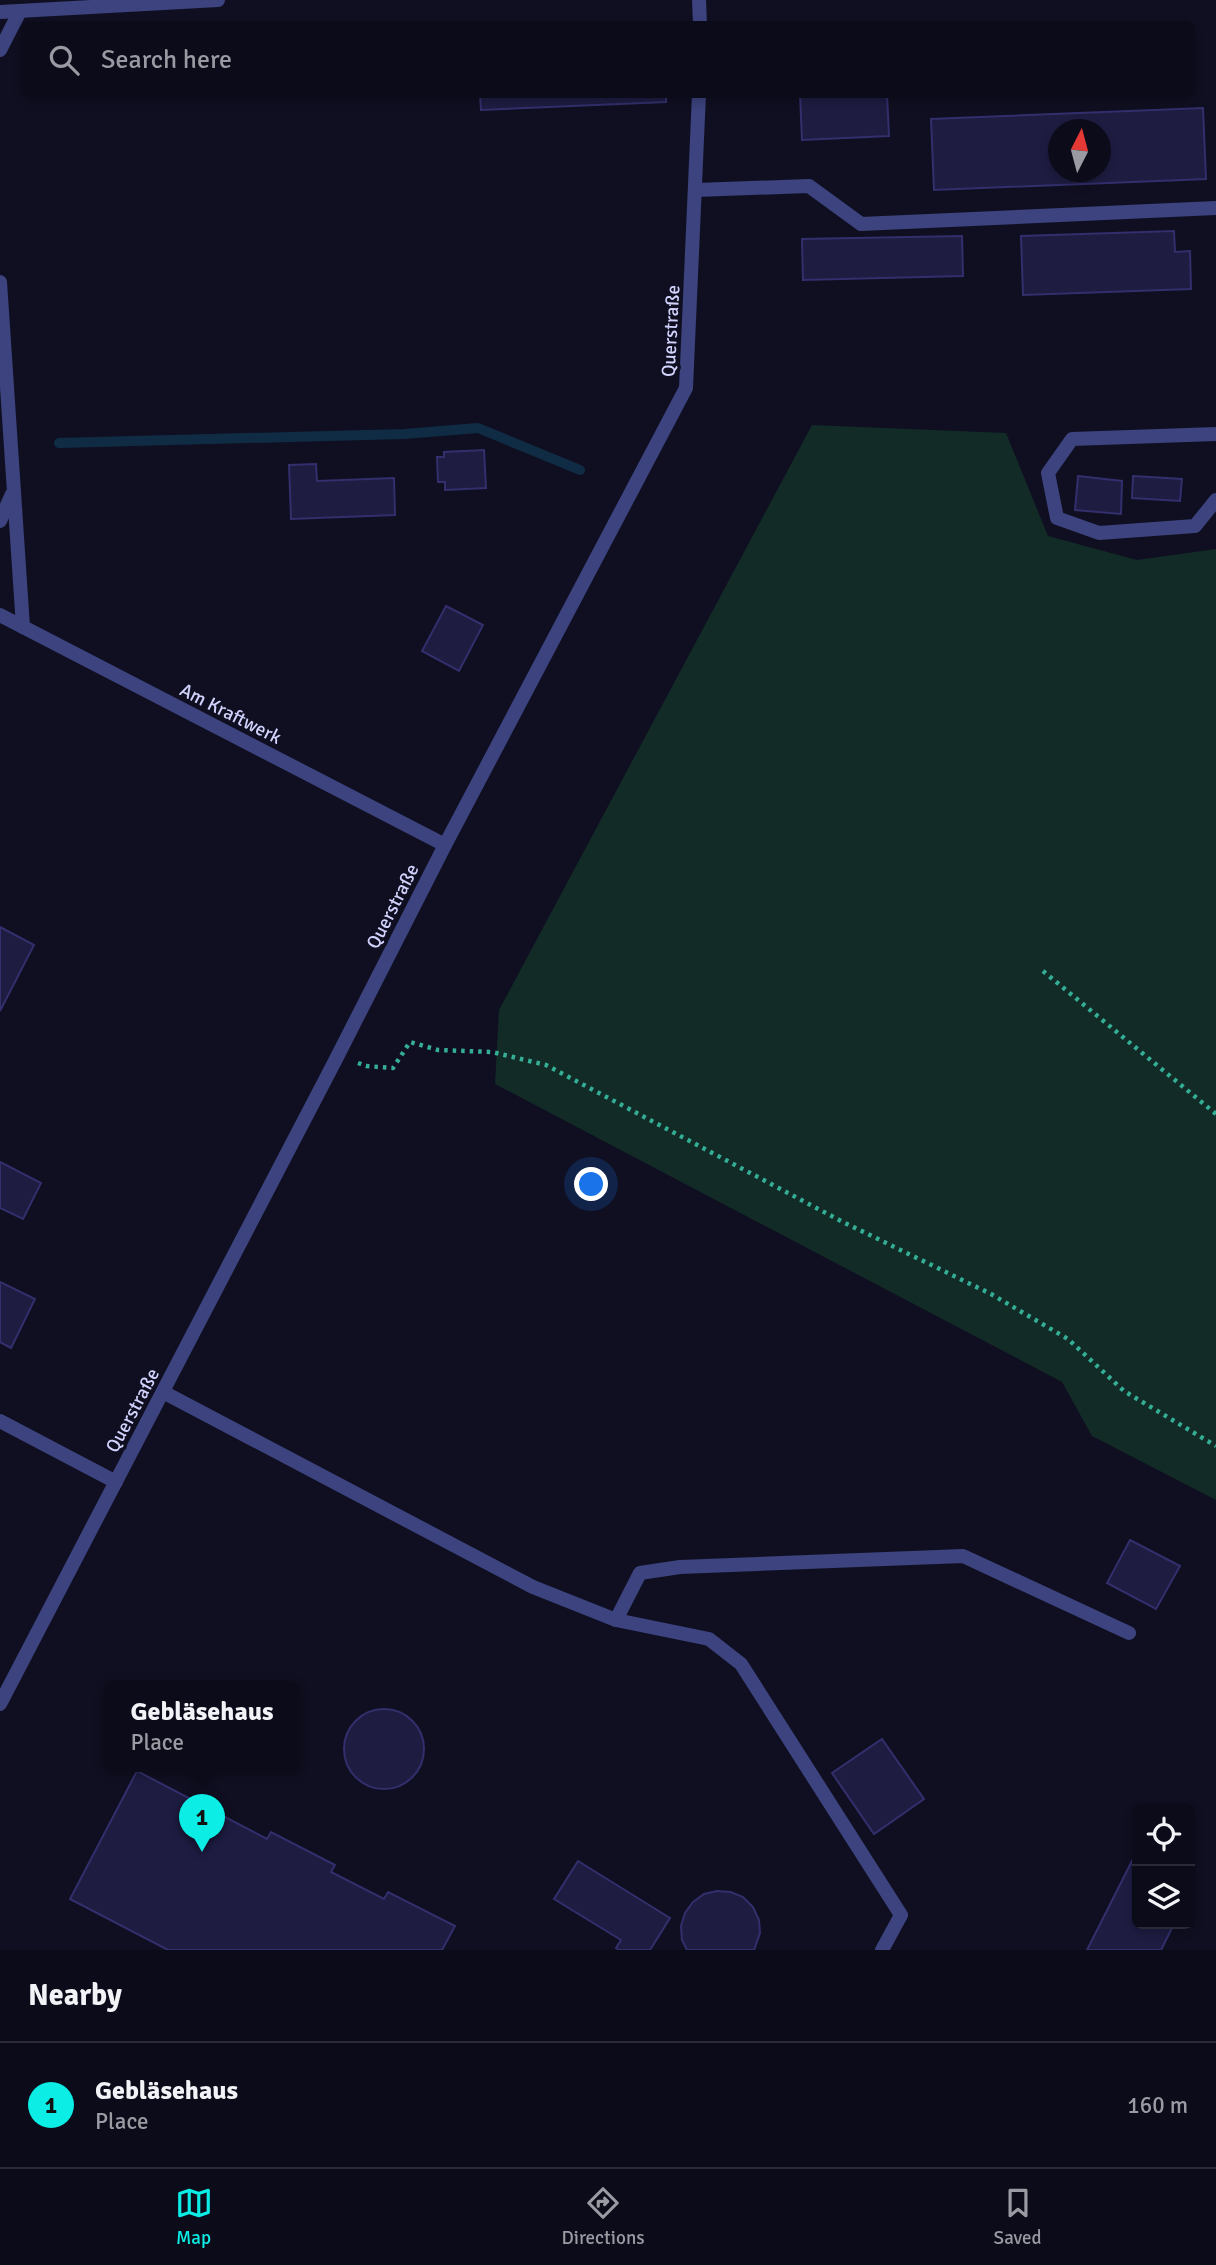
<!DOCTYPE html>
<meta charset="utf-8">
<style>
:root{--surface:#0b0b19;--page:#141422;--text:#f1f3f6;--muted:#9a9ba2;--line:#2b2b38;--accent:#0ceee5}
body{margin:0;font-family:Signika,sans-serif;background:var(--page);color:var(--text)}
.controls{position:absolute;right:21px;bottom:21px;display:grid;overflow:hidden;border-radius:10px;box-shadow:0 4px 10px #0003}
.controls button{width:63px;height:63px;display:grid;place-items:center;padding:0;border:0;border-bottom:2px solid var(--line);background:var(--surface);color:var(--text);font:35px sans-serif}
.compass{position:absolute;left:1048px;top:119px;width:63px;height:63px;border-radius:50%;background:var(--surface);box-shadow:0 4px 10px #0003;rotate:6deg}
.you{position:absolute;left:592px;top:1185px;width:24px;height:24px;margin:-18px;border:5px solid #fff;border-radius:50%;background:#1a73e8;box-shadow:0 0 0 10px #1a73e833}
.badge{display:grid;place-items:center;width:46px;height:46px;border-radius:50%;background:var(--accent);color:#111;font-size:23px;font-weight:700}
.pin{position:absolute;translate:-50% -58px;filter:drop-shadow(0 2px 4px #0008)}
.pin::after{content:'';position:absolute;top:37px;width:24px;height:21px;background:inherit;clip-path:polygon(0 0,100% 0,50% 100%)}
.popup{position:absolute;left:104px;top:1681px;width:196px;height:91px;box-sizing:border-box;display:grid;place-content:center;border-radius:10px;background:var(--surface);filter:drop-shadow(0 2px 5px #0005);font-size:23px;white-space:nowrap;color:var(--muted)}
.popup b{font-size:26px;color:var(--text)}
.popup::after{content:'';position:absolute;left:50%;top:100%;margin-left:-14px;border:14px solid transparent;border-top-color:var(--surface)}
.list{margin:0;padding:0;list-style:none}
h2{display:flex;justify-content:space-between;align-items:center;height:91px;margin:0;padding:0 28px;font-size:30px}
h2 small{font-size:23px;font-weight:400;color:var(--muted)}
.list li{display:grid;grid-template-columns:46px 1fr auto;gap:21px;align-items:center;box-sizing:border-box;height:126px;padding:0 28px;border-top:2px solid var(--line)}
.list b{display:block;font-size:26px;white-space:nowrap}
.list p{margin:0;font-size:23px;white-space:nowrap;color:var(--muted)}
.list em{font-size:23px;font-style:normal;color:var(--muted)}
.icon{flex:none;width:38px;height:38px;fill:none;stroke:currentColor;stroke-width:2;stroke-linecap:round;stroke-linejoin:round}
.map{position:relative;flex:none;width:1216px;height:1950px;overflow:hidden}
.search{position:absolute;background:var(--surface);box-shadow:0 4px 10px #0003;left:21px;right:21px;top:21px;height:77px;display:flex;align-items:center;gap:18px;box-sizing:border-box;padding:0 24px;border-radius:10px;color:var(--muted);font-size:26px}
.sheet{height:217px;background:var(--surface)}
nav{display:flex;justify-content:space-around;align-items:center;box-sizing:border-box;height:98px;border-top:2px solid var(--line);background:var(--surface);font-size:19px;color:var(--muted)}
nav a{display:grid;justify-items:center;gap:4px}
nav .on{color:var(--accent)}
.map>svg:first-child{display:block}
</style>
<div class="map">
<svg width="1216" height="1950" viewBox="0 0 1216 1950">
<rect width="100%" height="100%" fill="#0f0f21"/>
<path fill="#122b27" d="M812 425 1006 433 1048 536 1137 560 1216 549V1500L1092 1436 1062 1382 495 1084 499 1010Z"/>
<g fill="none" stroke-linecap="round" stroke-linejoin="round">
<path stroke="#102c44" stroke-width="10" d="M59 443 404 434 478 428 580 470"/>
</g>
<g fill="#1e1c41" stroke="#322f6c" stroke-width="2" fill-rule="evenodd">
<path d="M480 94H666V102L481 110Z"/>
<path d="M800 94H887L889 136 802 140Z"/>
<path d="M1203 108 1206 179 934 190 931 119ZM1058 130H1100V172H1058Z"/>
<path d="M1174 231 1175 252 1190 251 1191 289 1023 295 1021 236Z"/>
<path d="M962 236 963 276 803 280 802 239Z"/>
<path d="M484 450 486 488 445 490V482H438L437 457H444V452Z"/>
<path d="M316 464 317 481 394 478 395 515 291 519 289 465Z"/>
<path d="M1078 476 1122 481 1121 514 1075 510Z"/>
<path d="M1133 476 1182 479 1180 501 1132 498Z"/>
<path d="M446 606 483 625 459 671 422 651Z"/>
<path d="M0 927 34 945 0 1011Z"/>
<path d="M0 1162 41 1183 23 1219 0 1208Z"/>
<path d="M0 1282 35 1299 11 1348 0 1342Z"/>
<path d="M1130 1540 1180 1566 1156 1609 1107 1583Z"/>
<circle cx="384" cy="1749" r="40"/>
<path d="M882 1739 924 1799 874 1834 832 1773Z"/>
<path d="M137 1771 267 1839 271 1832 335 1865 331 1872 384 1899 388 1892 455 1926 442 1950H168L70 1899Z"/>
<path d="M1137 1851V1924H1174L1161 1950H1087Z"/>
<path d="M578 1861 670 1918 650 1950H619L616 1948 621 1940 554 1899Z"/>
<path d="M717 1891 731 1892 743 1897 753 1907 759 1920 760 1933 754 1950H687L682 1940 681 1926 685 1913 693 1902 704 1894Z"/>
</g>
<g fill="none" stroke-linecap="round" stroke-linejoin="round">
<g stroke="#34ae95" stroke-width="4.5" stroke-dasharray="3.5 5" stroke-linecap="butt">
<path d="M1043 971 1216 1114"/>
<path d="M358 1063 366 1066 393 1068 410 1042 438 1050 492 1052 546 1065 841 1221 991 1294 1068 1339 1124 1391 1216 1446"/>
</g>
<g stroke="#3c437e" stroke-width="14">
<path d="M699 0 700 24"/>
<path d="M0 50 20 11"/>
<path d="M696 190 809 186 861 224 1216 208"/>
<path d="M0 282 23 627"/>
<path d="M1216 434 1072 439 1048 473 1057 518 1099 533 1195 526 1216 500"/>
<path d="M0 521 12 494"/>
<path d="M0 615 445 845"/>
<path d="M163 1392 533 1587 616 1620 709 1639 741 1664 901 1915 882 1950"/>
<path d="M0 1421 116 1482"/>
<path d="M616 1620 640 1573 680 1567 963 1556 1129 1633"/>
<path d="M0 1704 335 1061 445 845 686 388 699 94"/>
</g>
<path stroke="#3c437e" stroke-width="14" d="M0 12 218 0"/>
</g>
<g text-anchor="middle" stroke-width="7" stroke-linejoin="round" paint-order="stroke">
<g font-size="19" fill="#d1d3fd" stroke="#0f0f21">
<text transform="translate(670 331) rotate(-87)" y="7">Querstraße</text>
<text transform="translate(231 713) rotate(27)" y="7">Am Kraftwerk</text>
<text transform="translate(392 906) rotate(-63)" y="7">Querstraße</text>
<text transform="translate(132 1410) rotate(-62)" y="7">Querstraße</text>
</g>
</g>
</svg>
<div class="controls">
<button><svg class="icon" aria-label="locate" viewBox="0 0 24 24"><circle cx="12" cy="12" r="6"/><path d="M12 2v4M12 18v4M2 12h4M18 12h4"/></svg></button>
<button><svg class="icon" aria-label="layers" viewBox="0 0 24 24"><path d="M12 4l9 5-9 5-9-5zM3 14l9 5 9-5"/></svg></button>
</div>
<svg class="compass" viewBox="-18 -18 36 36"><path d="M0-13l5 13h-10z" fill="#e53935"/><path d="M0 13l5-13h-10z" fill="#9a9ba2"/></svg>
<div class="you"></div>
<div class="pin badge" style="left:202px;top:1852px">1</div>
<div class="popup"><b>Gebläsehaus</b>Place</div>
<div class="search"><svg class="icon" aria-label="search" viewBox="0 0 24 24"><circle cx="10" cy="10" r="6"/><path d="M15 15l6 6"/></svg>Search here</div>
</div>
<section class="sheet">
<h2>Nearby<small></small></h2>
<ul class="list">
<li><span class="badge">1</span><div><b>Gebläsehaus</b><p>Place</p></div><em>160 m</em></li>
</ul>
</section>
<nav>
<a class="on"><svg class="icon" aria-label="map" viewBox="0 0 24 24"><path d="M3 6l6-2 6 2 6-2v14l-6 2-6-2-6 2zM9 4v14M15 6v14"/></svg>Map</a>
<a><svg class="icon" aria-label="directions" viewBox="0 0 24 24"><path d="M12 3l9 9-9 9-9-9zM9 14v-3h6M13 9l2 2-2 2"/></svg>Directions</a>
<a><svg class="icon" aria-label="saved" viewBox="0 0 24 24"><path d="M7 4h10v16l-5-4-5 4z"/></svg>Saved</a>
</nav>
